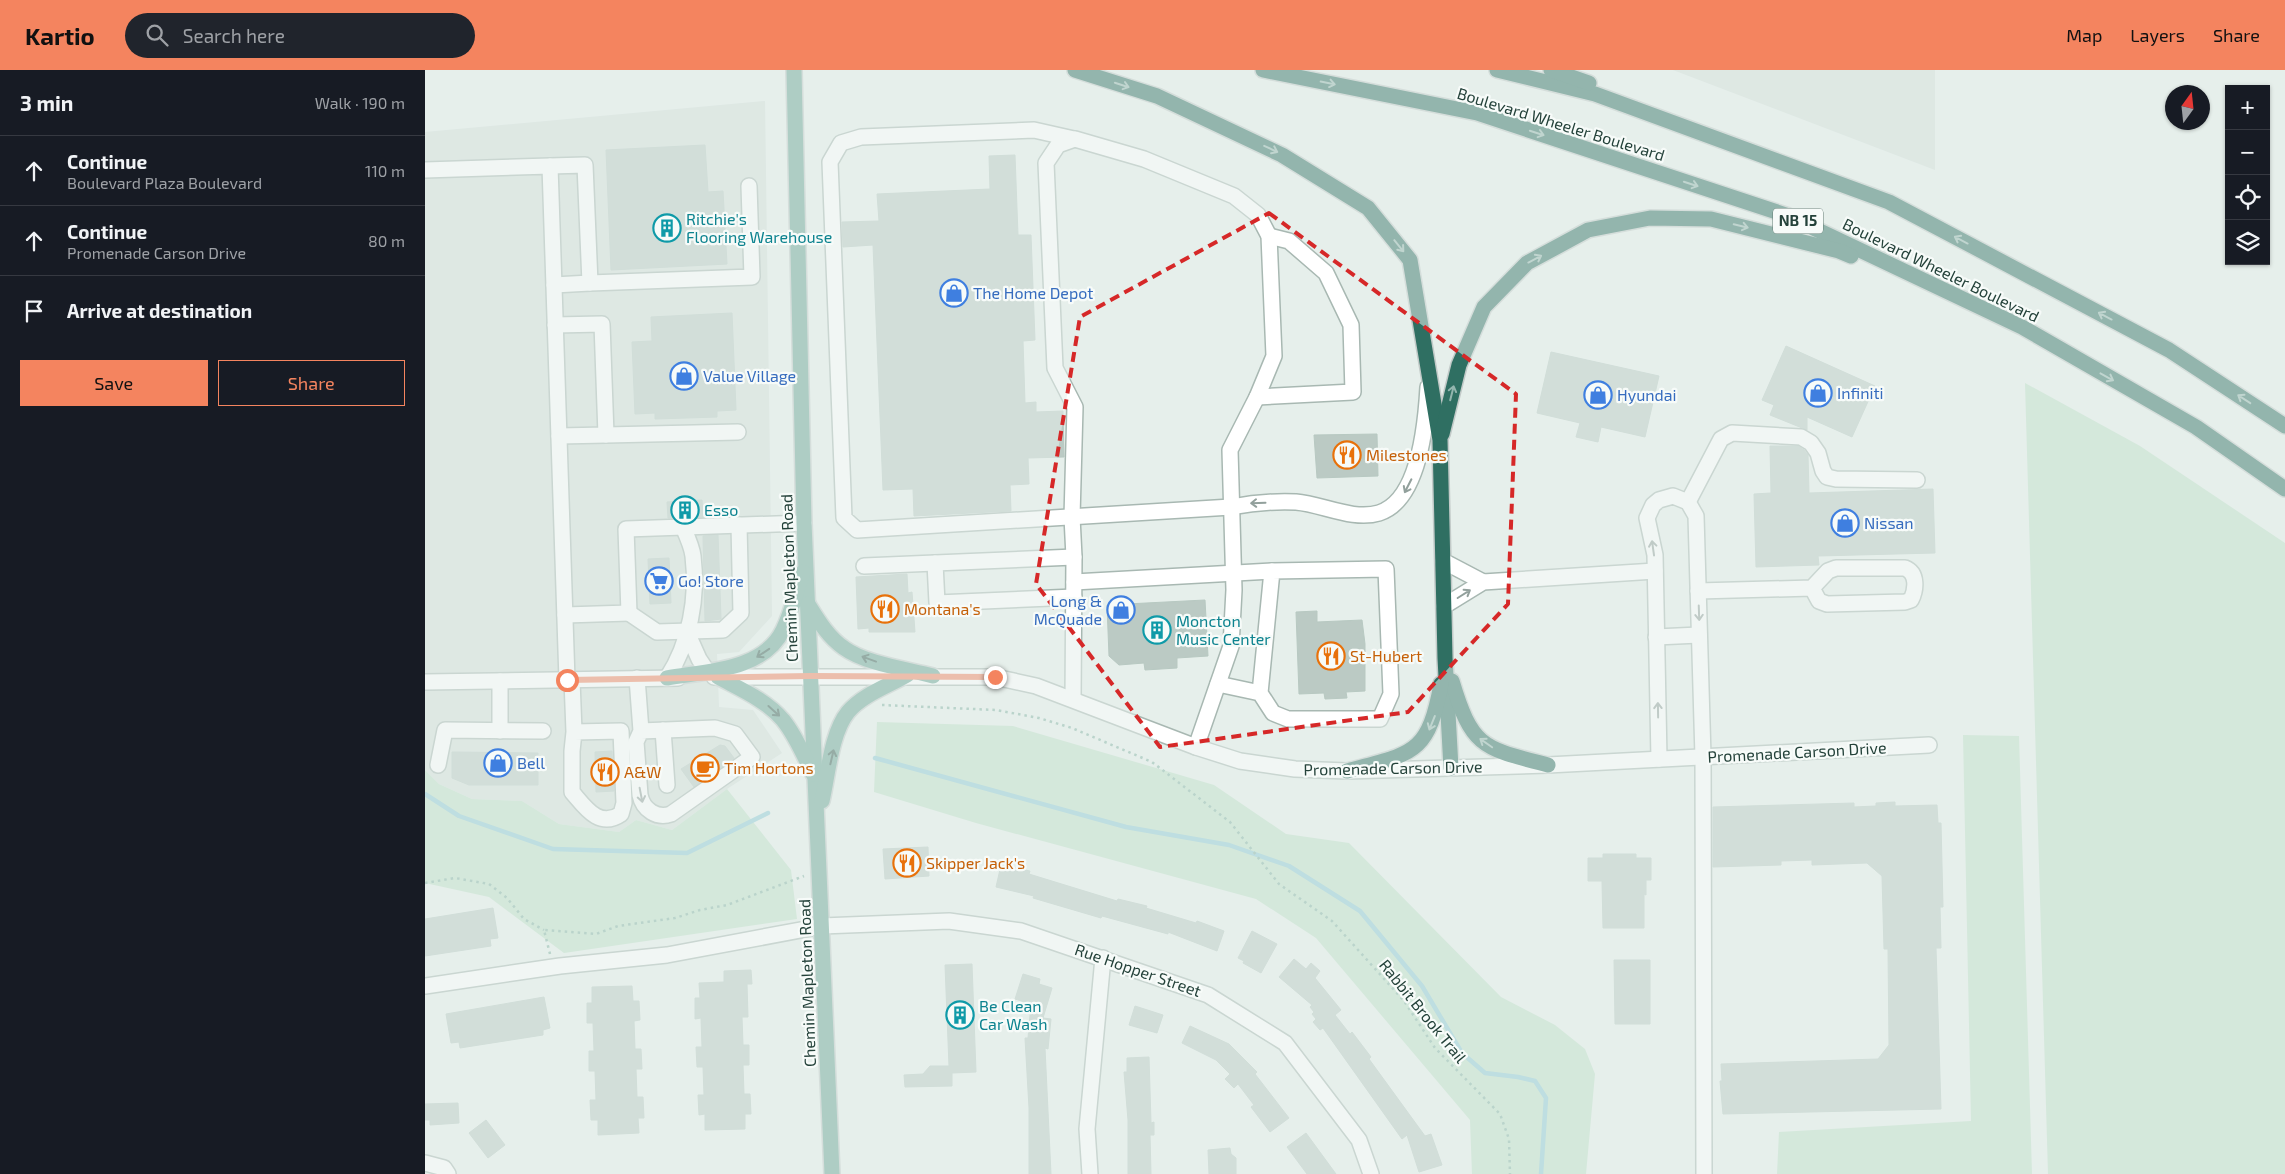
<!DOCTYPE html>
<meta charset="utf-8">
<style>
:root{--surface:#171b24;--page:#20242c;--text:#f1f3f6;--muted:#9ea1a6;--line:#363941;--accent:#f4845f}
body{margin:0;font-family:"Exo 2",sans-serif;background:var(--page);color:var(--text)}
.controls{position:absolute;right:15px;top:15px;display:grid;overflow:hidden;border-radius:0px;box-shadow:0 1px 4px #0004}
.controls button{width:45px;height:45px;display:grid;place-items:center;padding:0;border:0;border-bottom:1px solid var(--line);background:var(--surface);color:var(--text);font:25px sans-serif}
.compass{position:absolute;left:1740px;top:15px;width:45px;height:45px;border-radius:50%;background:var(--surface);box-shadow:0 1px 4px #0004;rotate:15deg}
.stop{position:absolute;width:15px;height:15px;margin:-11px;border:4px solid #f4845f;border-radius:50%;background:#fff}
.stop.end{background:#f4845f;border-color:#fff;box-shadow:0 1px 5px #0008}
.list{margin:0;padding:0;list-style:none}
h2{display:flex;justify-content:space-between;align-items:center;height:65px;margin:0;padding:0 20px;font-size:21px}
h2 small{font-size:16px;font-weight:400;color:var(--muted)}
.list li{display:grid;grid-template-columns:32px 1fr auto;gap:15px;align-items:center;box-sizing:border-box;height:70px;padding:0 20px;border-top:1px solid var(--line)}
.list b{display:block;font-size:19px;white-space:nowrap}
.list p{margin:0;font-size:16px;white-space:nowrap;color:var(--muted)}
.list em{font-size:16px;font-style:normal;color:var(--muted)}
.actions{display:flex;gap:10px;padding:15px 20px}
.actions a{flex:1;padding:11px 0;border:1px solid var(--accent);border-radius:0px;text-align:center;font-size:18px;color:var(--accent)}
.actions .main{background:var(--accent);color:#111}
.icon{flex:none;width:28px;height:28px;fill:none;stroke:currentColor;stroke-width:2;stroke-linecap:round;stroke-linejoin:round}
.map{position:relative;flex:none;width:1860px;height:1104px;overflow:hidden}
header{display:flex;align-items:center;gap:30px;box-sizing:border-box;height:70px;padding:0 25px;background:var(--accent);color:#111}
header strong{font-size:24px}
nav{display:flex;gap:28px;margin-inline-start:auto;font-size:18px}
.search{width:350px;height:45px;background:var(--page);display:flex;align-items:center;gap:12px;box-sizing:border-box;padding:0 18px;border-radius:28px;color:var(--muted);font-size:19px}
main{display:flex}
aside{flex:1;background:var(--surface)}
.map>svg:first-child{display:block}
</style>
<header>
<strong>Kartio</strong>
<div class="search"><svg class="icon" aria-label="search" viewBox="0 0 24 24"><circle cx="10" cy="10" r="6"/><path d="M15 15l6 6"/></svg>Search here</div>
<nav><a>Map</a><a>Layers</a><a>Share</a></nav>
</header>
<main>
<aside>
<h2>3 min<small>Walk · 190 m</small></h2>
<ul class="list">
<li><svg class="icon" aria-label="ahead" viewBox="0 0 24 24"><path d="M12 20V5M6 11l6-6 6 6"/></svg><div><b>Continue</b><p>Boulevard Plaza Boulevard</p></div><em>110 m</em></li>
<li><svg class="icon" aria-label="ahead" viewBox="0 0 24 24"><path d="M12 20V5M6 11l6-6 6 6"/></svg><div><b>Continue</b><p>Promenade Carson Drive</p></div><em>80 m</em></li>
<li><svg class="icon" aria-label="arrive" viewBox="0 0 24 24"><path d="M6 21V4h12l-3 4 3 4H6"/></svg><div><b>Arrive at destination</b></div></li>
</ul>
<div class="actions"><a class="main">Save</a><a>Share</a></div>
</aside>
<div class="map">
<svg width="1860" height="1104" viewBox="0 0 1860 1104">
<rect width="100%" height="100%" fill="#e6efeb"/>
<g fill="#d4dfda">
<path d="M1248 0H1510V100Z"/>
<path d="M340 31 347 546 314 582 292 584 294 637 328 640 357 683 302 719 247 760 211 750 194 762 134 754 97 731 47 729 14 714 0 700V62Z"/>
</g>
<g fill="#bfe0c8">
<path d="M1600 313 1715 376 1860 473V1104H1623Z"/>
<path d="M452 652 588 656 789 715 861 764 924 773 1076 927 1130 955 1160 979 1170 1004 1161 1104H1047L1045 1050 891 868 831 829 551 753 449 722Z"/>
<path d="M1538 665 1594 666 1607 1104H1352L1354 1062 1546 1051Z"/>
<path d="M0 700 14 714 47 729 97 731 134 754 194 762 211 750 247 760 302 719 366 800 372 849 139 883 64 827 0 813Z"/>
</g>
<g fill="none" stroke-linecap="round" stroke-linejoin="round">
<g stroke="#8ec9d4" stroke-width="4.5">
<path d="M450 688 701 757 804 775 864 796 935 841 997 916 1037 983 1060 1003 1093 1007 1110 1011 1121 1028 1116 1104"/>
<path d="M0 724 34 746 128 779 262 783 343 743"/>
</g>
</g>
<g fill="#bbcac4" stroke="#b8c9c2">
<path d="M280 75 283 122 298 121 302 194 186 200 181 80Z"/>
<path d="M590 85 593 165H606L610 270 598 271 600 333 611 332V342L638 341 639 387 603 388 604 414 585 415 586 441 489 446 488 419 458 420 448 175 418 177 417 152 454 151 452 124 565 119 564 86Z"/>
<path d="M307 243 311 340 292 341V347L230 349V343L210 344 207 272 227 271 226 247Z"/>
<path d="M1361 276 1450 316 1427 367 1382 347V360L1345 345 1349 335 1337 330Z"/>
<path d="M1126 282 1234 306 1220 367 1176 357 1173 372 1151 367 1155 353 1112 343Z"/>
<path d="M952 364 953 406 892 408 889 365Z"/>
<path d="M1345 376H1373L1379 380 1383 385 1384 423 1508 419 1510 483 1393 486 1394 495 1331 497 1329 424 1346 423Z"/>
<path d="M277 430 278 447 243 448 242 432Z"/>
<path d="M293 465 296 549 280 551 278 466Z"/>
<path d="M244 488 246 533 225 534 223 489Z"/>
<path d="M482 504 483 523 487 522 490 562H444V558L433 559 431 507Z"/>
<path d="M780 530 783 586 752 588V598L720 600 719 593 694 595 684 586 682 535Z"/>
<path d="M892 541V552L937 550 940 574V621L921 622 922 628 900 629 899 623 874 624 871 542Z"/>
<path d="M295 675 300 676 309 688 269 717 256 699Z"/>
<path d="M187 681 189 721 171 722 170 682Z"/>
<path d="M27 682 113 683V715H44L27 708Z"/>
<path d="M1470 732V736L1512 735 1513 753H1516L1518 837H1515L1516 878H1511L1516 1039 1298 1044 1295 1011H1297L1296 994 1453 989 1464 975 1463 879H1459L1457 806 1442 793 1387 795V790L1356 791V795L1288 797V737L1429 733V737L1451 736V733Z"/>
<path d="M503 777 504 806 460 809 458 779Z"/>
<path d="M1178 784H1211V788H1226V810H1221V825L1219 824V858H1178L1177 811H1163V788H1178Z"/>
<path d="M576 795 605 801 604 804 692 831 693 829 722 836 721 838 771 853 772 851 799 861 792 881 743 862V864L677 846 676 848 608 828 609 826 571 817Z"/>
<path d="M68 838 73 868 65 869 66 876 0 886V849Z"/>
<path d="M827 861 852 874 836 903 818 893 819 891 813 888Z"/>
<path d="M869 889 881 899 886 893 895 901 890 908 916 940 910 945 925 964 927 962 946 987 944 989 1000 1066 1006 1064 1017 1095 994 1102 982 1065 977 1069 898 958 895 960 888 952 891 949 887 944 889 942 885 937 887 935 854 907Z"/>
<path d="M1189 890H1225V954H1190Z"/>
<path d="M547 894 551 1002 527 1003V1016L480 1017 479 1005 498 1004 505 996H524L520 895Z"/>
<path d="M326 900 327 914H322L323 947H317L318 975H324V995H318L319 1024H325L326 1044H320V1059L280 1060V1044L274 1045 273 1025H279L278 997H272L271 977H277L276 948 270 949V928H275L274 913 299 912V901Z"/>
<path d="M598 904 615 909 614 914 627 918 618 948 626 949 623 979 620 978 626 1104H604V1038L600 968H603L606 934 590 929Z"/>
<path d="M207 916 208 931H214L215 950 209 951 210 979H216L217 999H211L212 1027H218L219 1048H213L214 1063 173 1065V1050H166L165 1030H171L170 1001H164V981H169L168 953H162V933H167V917Z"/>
<path d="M119 927 125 958 118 960V965L35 978 34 972 26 973 21 944Z"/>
<path d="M710 936 738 945 732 963 704 955Z"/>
<path d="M765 956 804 974 832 1002 830 1004 864 1048 845 1062 826 1037 829 1035 813 1014 809 1018 800 1009 805 1004 791 990 757 973Z"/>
<path d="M724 987 726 1053 729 1052V1065H725L726 1104H703V1050L699 1002H702V988Z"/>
<path d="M33 1033 34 1053 5 1055V1050H0V1034Z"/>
<path d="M61 1050 80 1075 63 1088 44 1063Z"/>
<path d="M881 1063 911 1104H882L862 1077Z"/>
<path d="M805 1078 806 1084 811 1088V1104H784L783 1080Z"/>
</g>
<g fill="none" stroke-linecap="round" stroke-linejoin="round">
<g stroke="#a8b8b2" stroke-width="18">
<g id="minor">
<path d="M649 69 609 60 436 67 416 73 405 92 419 448 432 460 806 437C827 433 849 431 871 432 897 434 928 451 954 443 995 430 1001 352 1003 317"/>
<path d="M125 96 160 95 165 213 129 215"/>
<path d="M0 100 125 96 142 610"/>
<path d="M165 213 327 207 324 116"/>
<path d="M130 255 177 254 181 365 134 366"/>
<path d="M832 327 928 322 926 255 901 203 864 171 844 166"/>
<path d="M181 365 313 362"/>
<path d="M1263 432 1296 369 1307 363 1376 367 1386 373 1393 383 1398 401 1402 407 1411 409 1492 410"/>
<path d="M1018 491 1058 512"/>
<path d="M439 496 510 493"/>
<path d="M649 512 847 501"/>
<path d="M1273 521 1387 518 1394 531 1402 534 1480 532 1486 530C1491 520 1493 503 1480 498H1411L1403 501 1387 518"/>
<path d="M649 527 512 533 510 493 649 487"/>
<path d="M1019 536 1058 512 1230 501"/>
<path d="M204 543 232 562 298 560 316 543 314 455"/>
<path d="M140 545 204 543 201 459 379 453"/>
<path d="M262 562 274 589 282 601"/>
<path d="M1231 567 1274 565"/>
<path d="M289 607H570L611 616 771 677 815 691 870 699 922 701 1123 695 1504 675"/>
<path d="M212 608 216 661 211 672 215 725C218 740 232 749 246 744L327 687 310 664 290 658 216 661"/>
<path d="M242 608C265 573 273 527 268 486 267 477 262 466 258 457"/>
<path d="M147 610 149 662 147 681V722C160 737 174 759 196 744L199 733 196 661 149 662"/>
<path d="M75 611V661"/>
<path d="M0 612 253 608"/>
<path d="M793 614 835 623 848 643 863 649H955L966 624 961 499 847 501 835 623"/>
<path d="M648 629 649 487 647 447 650 337 630 298 621 93 633 75 650 69 719 89 809 126 833 145 844 166 849 286 832 327 805 380 809 520 806 576 771 677"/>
<path d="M238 660 242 715"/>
<path d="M1234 689 1230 485 1222 448 1228 435 1234 430 1248 426 1263 432 1271 446 1278 687 1279 1104"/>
<path d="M13 695 20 660 118 661"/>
<path d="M0 916 135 896 242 885 397 856 524 851 596 861 783 925 860 973 934 1070 946 1104"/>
<path d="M0 1093 19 1098 23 1104"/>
<path d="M665 1104 662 1059 678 888"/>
</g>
</g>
<g stroke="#c2cac8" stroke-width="18">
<g id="major">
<path d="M369 0 379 453 407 1104"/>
<path d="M383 534C393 550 403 567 419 578 441 594 482 599 508 606"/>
<path d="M293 607C315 619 341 630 358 650 371 666 379 686 388 704"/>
<path d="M242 608C281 601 338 601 358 560 367 542 371 521 378 502"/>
<path d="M397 731C403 705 406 663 423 642 437 625 463 616 482 605"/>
</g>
</g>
<g stroke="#c2cac8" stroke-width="18">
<g id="highway">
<path d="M650 0 732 26 857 85 943 138 985 190 1015 370 1020 588 1026 698"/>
<path d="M838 0 1052 43 1361 145 1597 257 1771 357 1860 419"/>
<path d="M1072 0 1170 24 1464 132 1744 280 1860 356"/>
<path d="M1126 0 1164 13"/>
<path d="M1017 364 1034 295 1059 237 1102 193 1163 160 1225 148 1286 149 1414 181 1426 186"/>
<path d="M1027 611C1047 678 1058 678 1123 695"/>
<path d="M922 701C987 683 1003 686 1016 614"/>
</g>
</g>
<g stroke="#86b3a5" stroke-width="2.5" stroke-dasharray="2.5 4" stroke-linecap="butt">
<path d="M457 635 571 640 614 648 647 658 727 692 805 752 854 814 907 851 979 931 1010 978 1075 1044 1084 1069 1085 1104"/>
<path d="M0 813 30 808 64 814 82 828 99 849 119 860"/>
<path d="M125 884 119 860 171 864 193 856 250 848 275 840 302 835 379 806"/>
</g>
<use href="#minor" stroke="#fff" stroke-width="15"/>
<use href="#major" stroke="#6aa596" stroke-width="15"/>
<use href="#highway" stroke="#2f6f62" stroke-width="15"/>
</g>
<defs><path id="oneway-shaft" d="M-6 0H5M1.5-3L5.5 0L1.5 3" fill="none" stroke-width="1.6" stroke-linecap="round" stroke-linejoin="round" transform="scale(1.25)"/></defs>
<g stroke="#93b5ae">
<use href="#oneway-shaft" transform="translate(903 13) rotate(11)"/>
<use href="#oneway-shaft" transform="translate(697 15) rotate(18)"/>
<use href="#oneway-shaft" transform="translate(1112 63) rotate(18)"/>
<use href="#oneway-shaft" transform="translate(846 79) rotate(25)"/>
<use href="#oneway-shaft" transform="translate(1266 114) rotate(18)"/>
<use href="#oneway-shaft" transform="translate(1316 156) rotate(14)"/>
<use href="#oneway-shaft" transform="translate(1536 170) rotate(-152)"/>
<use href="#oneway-shaft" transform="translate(974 176) rotate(51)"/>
<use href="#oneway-shaft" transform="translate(1110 189) rotate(-28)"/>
<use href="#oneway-shaft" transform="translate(1680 246) rotate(-152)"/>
<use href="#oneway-shaft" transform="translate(1682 307) rotate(29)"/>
<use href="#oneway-shaft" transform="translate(1027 323) rotate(-76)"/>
<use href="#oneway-shaft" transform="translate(1819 329) rotate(-147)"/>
<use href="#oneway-shaft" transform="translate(1007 653) rotate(112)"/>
<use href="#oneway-shaft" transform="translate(1061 673) rotate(-145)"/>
</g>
<g stroke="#92a09c">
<use href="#oneway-shaft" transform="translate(983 416) rotate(117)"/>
<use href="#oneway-shaft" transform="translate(833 433) rotate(178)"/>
<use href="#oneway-shaft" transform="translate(1228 478) rotate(-98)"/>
<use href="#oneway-shaft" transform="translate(1039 524) rotate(-32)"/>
<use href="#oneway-shaft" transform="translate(1274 543) rotate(88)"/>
<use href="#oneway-shaft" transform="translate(1233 640) rotate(-91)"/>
<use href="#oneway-shaft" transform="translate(216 725) rotate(79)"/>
</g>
<g stroke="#365b51">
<use href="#oneway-shaft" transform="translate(338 583) rotate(146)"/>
<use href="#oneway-shaft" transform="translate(444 589) rotate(-160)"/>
<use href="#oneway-shaft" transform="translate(349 641) rotate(42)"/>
<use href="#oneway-shaft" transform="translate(407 687) rotate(-77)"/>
</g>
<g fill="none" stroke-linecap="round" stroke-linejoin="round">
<path stroke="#f4845f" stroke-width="6" d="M142 610 386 606 570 607"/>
</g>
<path d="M0 0H1860V1104H0ZM844 143 1091 324 1083 534 983 642 735 677 611 514 655 247Z" fill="#e6efeb" fill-opacity=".55" fill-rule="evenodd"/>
<path fill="none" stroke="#d62828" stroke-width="4" stroke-dasharray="10 6" stroke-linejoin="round" d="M844 143 1091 324 1083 534 983 642 735 677 611 514 655 247Z"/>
<defs>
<g id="building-ring" transform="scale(1.4375)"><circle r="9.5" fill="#f7fbf9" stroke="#0f9aa8" stroke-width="1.5"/><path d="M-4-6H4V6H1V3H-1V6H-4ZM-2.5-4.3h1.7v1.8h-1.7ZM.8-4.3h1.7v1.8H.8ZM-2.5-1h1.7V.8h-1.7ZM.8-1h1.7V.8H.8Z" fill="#0f9aa8"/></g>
<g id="shop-ring" transform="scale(1.4375)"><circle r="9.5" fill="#f7fbf9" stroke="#3f7fe0" stroke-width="1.5"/><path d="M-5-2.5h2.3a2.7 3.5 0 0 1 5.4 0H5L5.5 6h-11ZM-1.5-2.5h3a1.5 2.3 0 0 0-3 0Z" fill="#3f7fe0"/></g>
<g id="restaurant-ring" transform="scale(1.4375)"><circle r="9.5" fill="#f7fbf9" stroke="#e8710a" stroke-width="1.5"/><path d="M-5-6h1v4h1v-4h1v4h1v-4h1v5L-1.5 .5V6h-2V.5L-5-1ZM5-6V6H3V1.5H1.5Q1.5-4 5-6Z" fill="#e8710a"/></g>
<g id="supermarket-ring" transform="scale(1.4375)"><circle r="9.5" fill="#f7fbf9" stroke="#3f7fe0" stroke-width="1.5"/><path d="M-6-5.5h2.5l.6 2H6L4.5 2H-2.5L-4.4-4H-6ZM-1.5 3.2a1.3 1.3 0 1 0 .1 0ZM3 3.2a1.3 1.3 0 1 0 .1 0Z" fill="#3f7fe0"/></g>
<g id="cafe-ring" transform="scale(1.4375)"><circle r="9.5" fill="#f7fbf9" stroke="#e8710a" stroke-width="1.5"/><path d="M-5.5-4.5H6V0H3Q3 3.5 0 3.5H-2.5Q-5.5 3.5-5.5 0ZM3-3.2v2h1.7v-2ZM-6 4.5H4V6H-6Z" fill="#e8710a"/></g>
</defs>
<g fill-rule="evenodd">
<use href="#building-ring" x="242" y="158"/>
<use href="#shop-ring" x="529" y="223"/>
<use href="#shop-ring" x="259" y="306"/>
<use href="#shop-ring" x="1393" y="323"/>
<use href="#shop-ring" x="1173" y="325"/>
<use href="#restaurant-ring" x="922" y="385"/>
<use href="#building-ring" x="260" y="440"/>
<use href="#shop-ring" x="1420" y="453"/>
<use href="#supermarket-ring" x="234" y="511"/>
<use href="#restaurant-ring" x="460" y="539"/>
<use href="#shop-ring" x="696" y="540"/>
<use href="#building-ring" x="732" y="560"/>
<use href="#restaurant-ring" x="906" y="586"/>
<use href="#shop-ring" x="73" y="693"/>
<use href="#cafe-ring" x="280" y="698"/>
<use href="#restaurant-ring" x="180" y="702"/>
<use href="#restaurant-ring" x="482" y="793"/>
<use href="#building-ring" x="535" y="945"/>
</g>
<g text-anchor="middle" stroke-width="4.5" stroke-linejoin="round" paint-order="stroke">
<rect fill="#f7fbf9" stroke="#637a73" stroke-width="1" x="1348" y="138.5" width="50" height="25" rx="4"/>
<g font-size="15" font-weight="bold" fill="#24423a">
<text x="1373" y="156">NB 15</text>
</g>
<g font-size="16" fill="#24423a" stroke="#f7fbf9">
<text transform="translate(1136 54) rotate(17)" y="6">Boulevard Wheeler Boulevard</text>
<text transform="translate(1516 200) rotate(26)" y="6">Boulevard Wheeler Boulevard</text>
<text transform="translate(364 508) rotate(-92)" y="6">Chemin Mapleton Road</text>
<text transform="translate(1372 682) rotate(-3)" y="6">Promenade Carson Drive</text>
<text transform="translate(968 698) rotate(-1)" y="6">Promenade Carson Drive</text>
<text transform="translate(713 900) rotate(19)" y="6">Rue Hopper Street</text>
<text transform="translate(382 913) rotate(-92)" y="6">Chemin Mapleton Road</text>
<text transform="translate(998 941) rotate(51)" y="6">Rabbit Brook Trail</text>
</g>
<g font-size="16" fill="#0d838f" stroke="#f7fbf9" text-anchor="start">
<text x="261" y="155">Ritchie's<tspan x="261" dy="18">Flooring Warehouse</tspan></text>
<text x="279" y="446">Esso</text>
<text x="751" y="557">Moncton<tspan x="751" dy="18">Music Center</tspan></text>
<text x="554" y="942">Be Clean<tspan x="554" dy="18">Car Wash</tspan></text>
</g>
<g font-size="16" fill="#366cbe" stroke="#f7fbf9" text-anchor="start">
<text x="548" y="229">The Home Depot</text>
<text x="278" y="312">Value Village</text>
<text x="1412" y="329">Infiniti</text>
<text x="1192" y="331">Hyundai</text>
<text x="1439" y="459">Nissan</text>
<text x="253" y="517">Go! Store</text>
<text x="677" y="537" text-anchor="end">Long &amp;<tspan x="677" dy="18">McQuade</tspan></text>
<text x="92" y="699">Bell</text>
</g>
<g font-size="16" fill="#c56008" stroke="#f7fbf9" text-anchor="start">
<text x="941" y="391">Milestones</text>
<text x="479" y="545">Montana's</text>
<text x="925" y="592">St-Hubert</text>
<text x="299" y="704">Tim Hortons</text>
<text x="199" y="708">A&amp;W</text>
<text x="501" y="799">Skipper Jack's</text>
</g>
</g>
</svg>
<div class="controls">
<button>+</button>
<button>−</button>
<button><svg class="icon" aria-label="locate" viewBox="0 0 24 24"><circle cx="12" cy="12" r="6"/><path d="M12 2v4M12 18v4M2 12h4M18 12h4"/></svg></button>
<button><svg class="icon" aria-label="layers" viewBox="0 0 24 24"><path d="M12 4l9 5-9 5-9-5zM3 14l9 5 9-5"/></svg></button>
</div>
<svg class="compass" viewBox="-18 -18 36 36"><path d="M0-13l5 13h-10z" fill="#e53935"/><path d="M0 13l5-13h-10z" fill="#9ea1a6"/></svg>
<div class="stop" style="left:142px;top:610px"></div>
<div class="stop end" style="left:570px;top:607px"></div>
</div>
</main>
